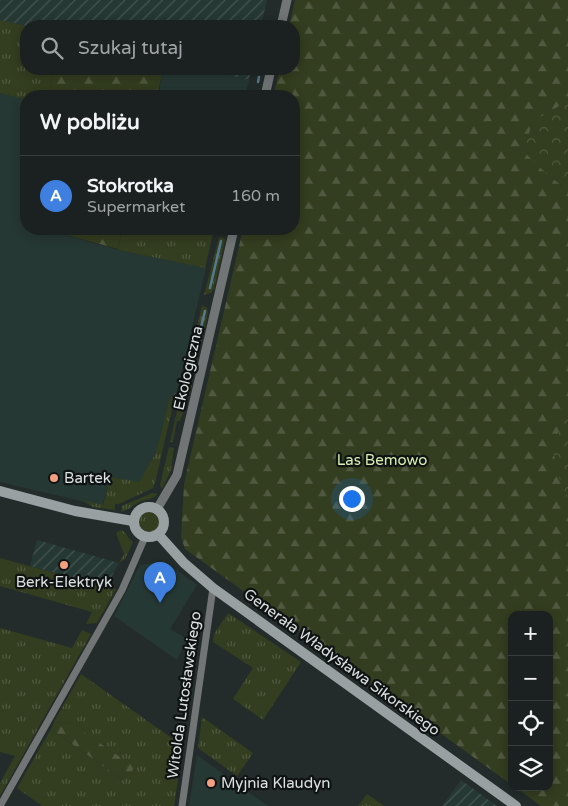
<!DOCTYPE html>
<html lang="pl">
<meta charset="utf-8">
<style>
:root{--surface:#1a2120;--page:#232929;--text:#f1f3f6;--muted:#9fa3a5;--line:#383e3e;--accent:#f3a081}
body{margin:0;font-family:"Varela Round",sans-serif;background:var(--page);color:var(--text)}
.controls{position:absolute;right:15px;bottom:15px;display:grid;overflow:hidden;border-radius:10px;box-shadow:0 2px 12px #0003}
.controls button{width:45px;height:45px;display:grid;place-items:center;padding:0;border:0;border-bottom:1px solid var(--line);background:var(--surface);color:var(--text);font:25px sans-serif}
.you{position:absolute;left:351px;top:498px;width:18px;height:18px;margin:-12px;border:4px solid #fff;border-radius:50%;background:#1a73e8;box-shadow:0 0 0 8px #1a73e833}
.badge{display:grid;place-items:center;width:32px;height:32px;border-radius:50%;background:var(--accent);color:#fff;font-size:16px;font-weight:700}
.pin{position:absolute;translate:-50% -41px;filter:drop-shadow(0 1px 2px #0008)}
.pin::after{content:'';position:absolute;top:26px;width:18px;height:15px;background:inherit;clip-path:polygon(0 0,100% 0,50% 100%)}
.list{margin:0;padding:0;list-style:none}
h2{display:flex;justify-content:space-between;align-items:center;height:65px;margin:0;padding:0 20px;font-size:21px}
h2 small{font-size:16px;font-weight:400;color:var(--muted)}
.list li{display:grid;grid-template-columns:32px 1fr auto;gap:15px;align-items:center;box-sizing:border-box;height:80px;padding:0 20px;border-top:1px solid var(--line)}
.list b{display:block;font-size:19px;white-space:nowrap}
.list p{margin:0;font-size:16px;white-space:nowrap;color:var(--muted)}
.list em{font-size:16px;font-style:normal;color:var(--muted)}
.icon{flex:none;width:28px;height:28px;fill:none;stroke:currentColor;stroke-width:2;stroke-linecap:round;stroke-linejoin:round}
.map{position:relative;flex:none;width:568px;height:806px;overflow:hidden}
.search{position:absolute;background:var(--surface);box-shadow:0 2px 12px #0003;left:20px;top:20px;width:280px;height:55px;display:flex;align-items:center;gap:12px;box-sizing:border-box;padding:0 18px;border-radius:20px;color:var(--muted);font-size:19px}
.panel{position:absolute;background:var(--surface);box-shadow:0 2px 12px #0003;left:20px;top:90px;width:280px;height:145px;border-radius:20px}
.map>svg:first-child{display:block}
</style>
<div class="map">
<svg width="568" height="806" viewBox="0 0 568 806">
<defs>
<pattern id="industrial-furrows" width="10" height="10" patternUnits="userSpaceOnUse" patternTransform="scale(1.25)"><rect width="10" height="10" fill="#263834"/><path d="M-1 1l2-2M0 10L10 0M9 11l2-2" fill="none" stroke="#455451"/></pattern>
<pattern id="grass-tufts" width="24" height="20" patternUnits="userSpaceOnUse" patternTransform="scale(1.25)"><rect width="24" height="20" fill="#333d1f"/><path d="M3 7l-1-3M5 7V3M7 7l1-3M15 17l-1-3M17 17v-4M19 17l1-3" fill="none" stroke="#50593f"/></pattern>
<pattern id="forest-firs" width="22" height="20" patternUnits="userSpaceOnUse" patternTransform="scale(1.25)"><rect width="22" height="20" fill="#333d1f"/><path d="M5 1l3.5 6h-7zM16 11l3.5 6h-7z" fill="#50593f"/></pattern>
<pattern id="park-crowns" width="20" height="18" patternUnits="userSpaceOnUse" patternTransform="scale(1.25)"><rect width="20" height="18" fill="#333d1f"/><path d="M2 6a3 3 0 1 1 6 0M12 15a3 3 0 1 1 6 0" fill="none" stroke="#50593f"/></pattern>
</defs>
<rect width="100%" height="100%" fill="#232c2a"/>
<g fill="#263834">
<path d="M163 69H198L249 80 245 96H158Z"/>
<path d="M0 93 26 100V229H44L118 250 206 268 177 391 169 400 156 453 139 483 111 477 102 506 0 482Z"/>
<path d="M164 561 197 585 170 629 187 639 177 660 114 616 140 565Z"/>
<path d="M197 755 268 806H189Z"/>
</g>
<g fill="url(#industrial-furrows)">
<path d="M0 0H267L261 26H26L0 20Z"/>
<path d="M198 69H251L249 80Z"/>
<path d="M37 540 119 563 106 587 30 566Z"/>
<path d="M461 780 497 806H442Z"/>
</g>
<g fill="url(#grass-tufts)">
<path d="M0 20 26 26V69H54L48 96H26V100L0 93Z"/>
<path d="M122 229H214L205 268 118 250Z"/>
<path d="M219 237 224 238 225 240 214 289 211 293 204 295Z"/>
<path d="M202 305 207 308 208 313 197 361 195 365 188 367Z"/>
<path d="M185 376 191 380 192 387 180 421H177L173 442H170Z"/>
<path d="M176 392 155 483 153 488 119 504H115V510L93 507 83 501H87L103 505 111 477 139 482 156 453 169 400Z"/>
<path d="M169 447 174 448 171 470 162 489 160 485Z"/>
<path d="M152 493 158 494C152 500 146 499 139 502 132 506 129 510 121 512L122 506Z"/>
<circle cx="149" cy="522" r="10"/>
<path d="M121 530C128 533 127 539 133 542L125 559 119 563 124 554 116 533Z"/>
<path d="M0 558 106 587 116 589 97 623 86 624 92 612 0 586Z"/>
<path d="M228 613 301 662 263 720 233 699 253 668 213 642 214 634Z"/>
<path d="M0 628 72 648 82 630 91 634 0 796V783L15 756 0 752Z"/>
<path d="M81 674 183 746 174 806H42L17 788 51 729 124 781 70 723 54 722Z"/>
<path d="M202 717 253 753 237 776 198 748Z"/>
<path d="M367 794 384 806H358Z"/>
</g>
<g fill="url(#forest-firs)">
<path d="M295 0H568V115L552 171 561 186H568V806H541L515 787H549V615H512V785L185 549 181 537 184 484 243 229H294V96H273L280 69H294V26H289Z"/>
<path d="M54 69H163L157 96H48Z"/>
<path d="M44 229H122L118 249Z"/>
<path d="M54 722 70 723 135 767 124 781 51 729Z"/>
</g>
<g fill="url(#park-crowns)">
<path d="M568 101V191L546 173 524 152 532 122Z"/>
<path d="M568 411V497L560 481 552 446Z"/>
</g>
<g fill="none" stroke-linecap="round" stroke-linejoin="round">
<g stroke="#55798f" stroke-width="2.5">
<path d="M258 82 259 77"/>
<path d="M210 288 221 241"/>
<path d="M193 360 205 311"/>
</g>
<g stroke="#717576" stroke-width="7">
<path d="M0 806 122 590 145 537"/>
<path d="M182 806 213 588"/>
</g>
<g stroke="#717576" stroke-width="9">
<path d="M281 26 287 0"/>
<path d="M265 96 271 69"/>
<path d="M157 509 177 475 234 229"/>
</g>
<g stroke="#99a0a2" stroke-width="10">
<path d="M0 491 75 511 133 521"/>
<circle cx="149" cy="522" r="15"/>
<path d="M158 534 184 563 213 588 516 806"/>
</g>
</g>
<g fill="#f3a081" stroke="#0f1313" stroke-width="2">
<circle cx="54" cy="478" r="5"/>
<circle cx="64" cy="565" r="5"/>
<circle cx="211" cy="783" r="5"/>
</g>
<g text-anchor="middle" stroke-width="4.5" stroke-linejoin="round" paint-order="stroke">
<g font-size="15" fill="#dbe1e0" stroke="#0f1313">
<text transform="translate(188 368) rotate(-77)" y="5">Ekologiczna</text>
<text transform="translate(342 662) rotate(36)" y="5">Generała Władysława Sikorskiego</text>
<text transform="translate(184 695) rotate(-82)" y="5">Witolda Lutosławskiego</text>
</g>
<g font-size="15" fill="#d7eeb0" stroke="#0f1313">
<text x="382" y="465">Las Bemowo</text>
</g>
<g font-size="15" fill="#dbe1e0" stroke="#0f1313" text-anchor="start">
<text x="64" y="483">Bartek</text>
<text x="64" y="587" text-anchor="middle">Berk-Elektryk</text>
<text x="221" y="788">Myjnia Klaudyn</text>
</g>
</g>
</svg>
<div class="controls">
<button>+</button>
<button>−</button>
<button><svg class="icon" aria-label="locate" viewBox="0 0 24 24"><circle cx="12" cy="12" r="6"/><path d="M12 2v4M12 18v4M2 12h4M18 12h4"/></svg></button>
<button><svg class="icon" aria-label="layers" viewBox="0 0 24 24"><path d="M12 4l9 5-9 5-9-5zM3 14l9 5 9-5"/></svg></button>
</div>
<div class="you"></div>
<div class="pin badge" style="left:160px;top:603px;background:#3f7fe0">A</div>
<div class="search"><svg class="icon" aria-label="search" viewBox="0 0 24 24"><circle cx="10" cy="10" r="6"/><path d="M15 15l6 6"/></svg>Szukaj tutaj</div>
<section class="panel">
<h2>W pobliżu<small></small></h2>
<ul class="list">
<li><span class="badge" style="background:#3f7fe0">A</span><div><b>Stokrotka</b><p>Supermarket</p></div><em>160 m</em></li>
</ul>
</section>
</div>
